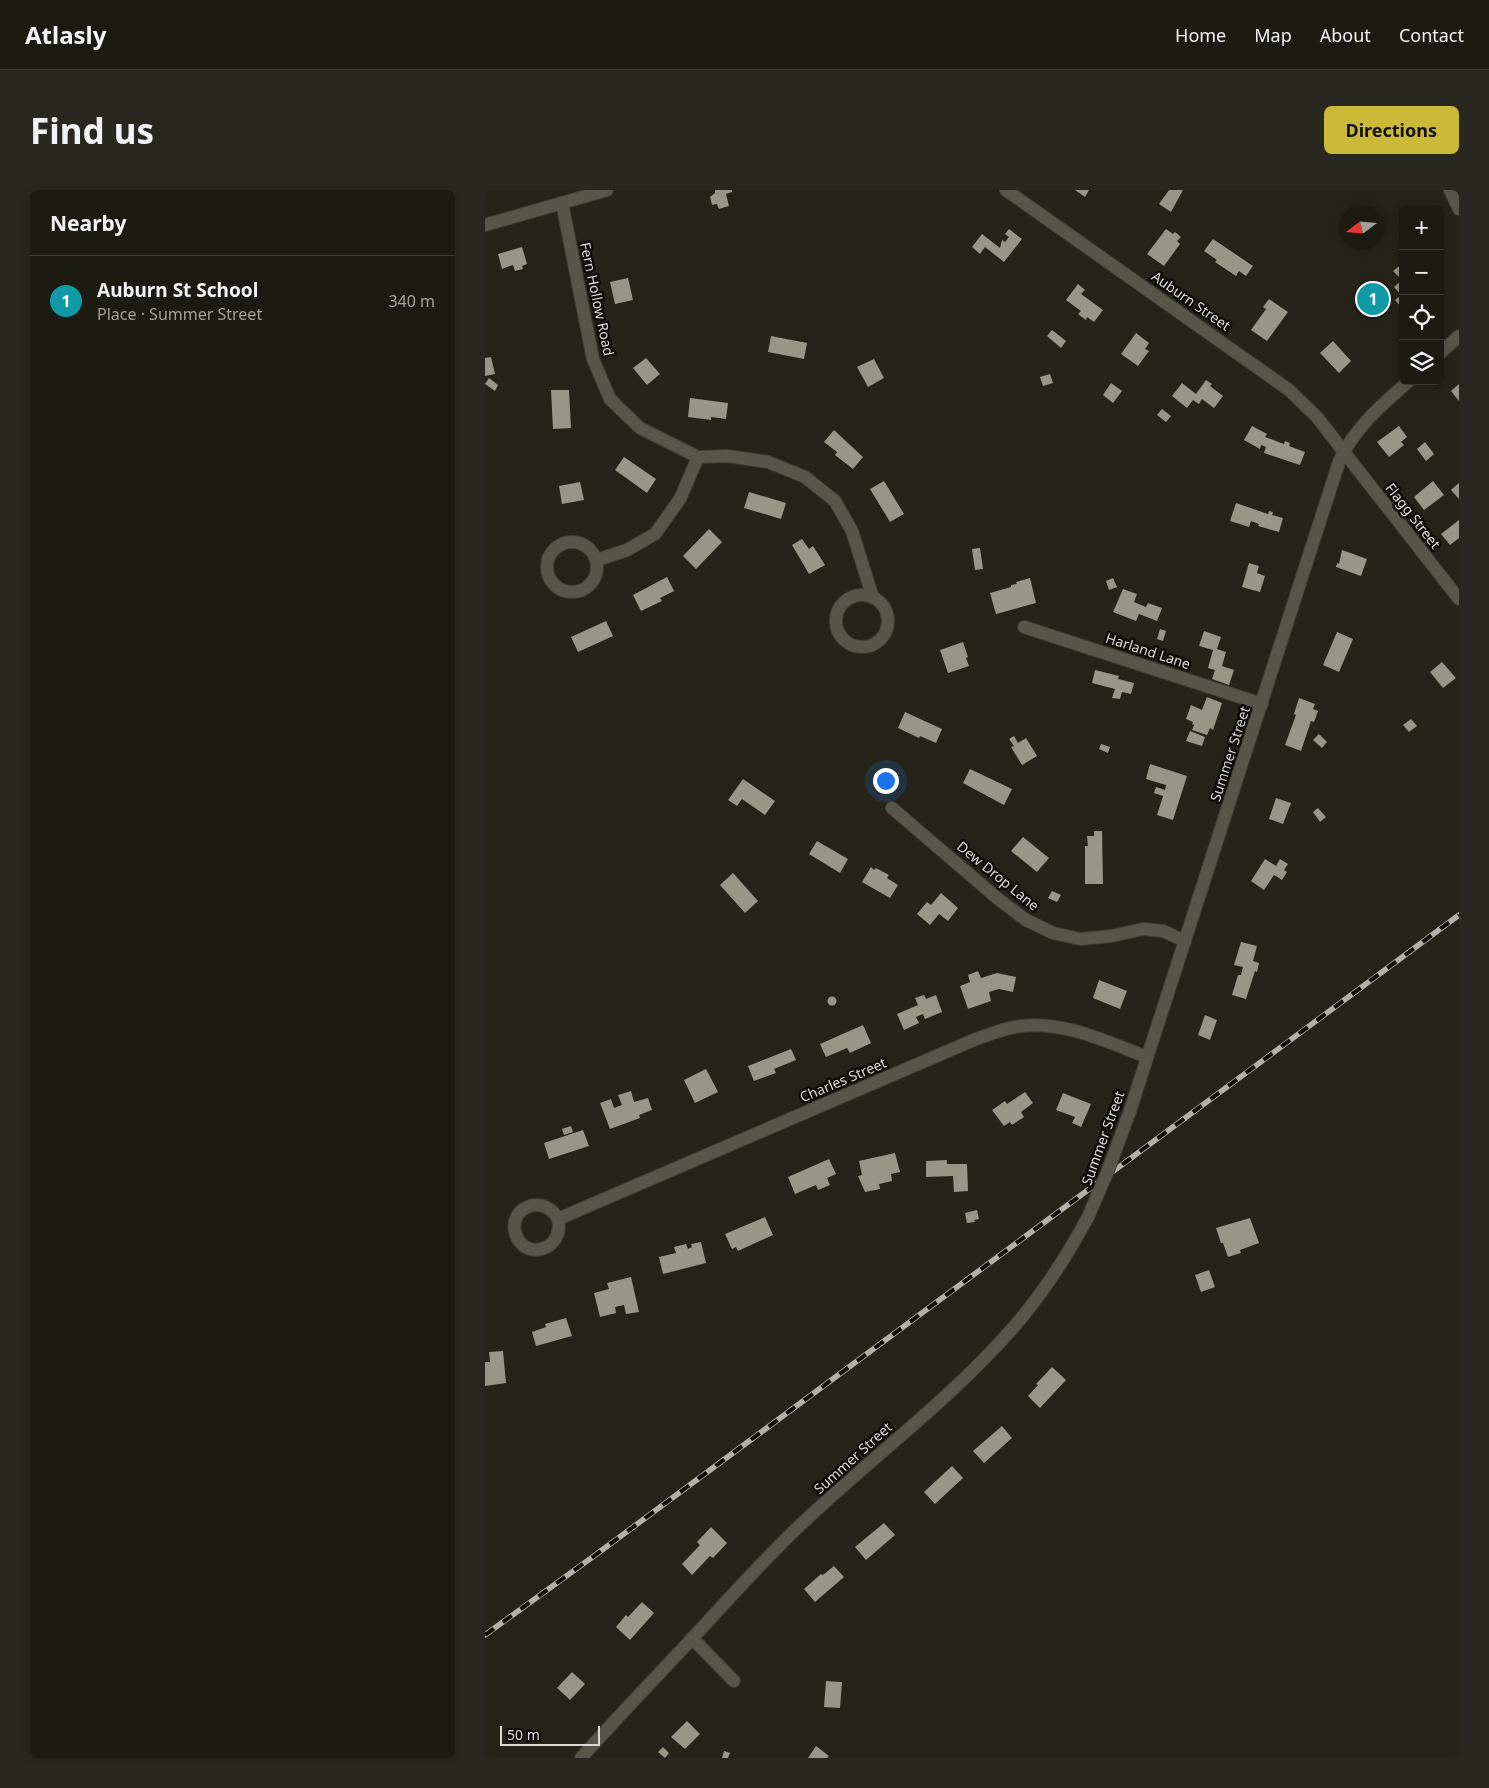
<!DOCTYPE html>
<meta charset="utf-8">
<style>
:root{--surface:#1c1b12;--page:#292820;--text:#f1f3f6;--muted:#a0a19f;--line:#3a3932;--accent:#ccb938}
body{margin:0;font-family:"Noto Sans",sans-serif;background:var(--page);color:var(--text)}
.controls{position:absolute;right:15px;top:15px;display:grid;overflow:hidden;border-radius:8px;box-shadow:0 2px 8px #0003}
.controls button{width:45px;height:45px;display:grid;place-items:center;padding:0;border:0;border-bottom:1px solid var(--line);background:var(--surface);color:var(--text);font:25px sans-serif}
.compass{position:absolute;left:854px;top:15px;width:45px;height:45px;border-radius:50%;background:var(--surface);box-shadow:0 2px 8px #0003;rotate:254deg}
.scale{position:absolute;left:15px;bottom:12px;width:100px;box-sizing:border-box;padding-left:5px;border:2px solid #dcdbd3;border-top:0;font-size:14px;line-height:18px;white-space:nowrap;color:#dcdbd3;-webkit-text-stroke:4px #0e0d08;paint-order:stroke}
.you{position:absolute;left:400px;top:590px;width:18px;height:18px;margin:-12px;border:4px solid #fff;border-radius:50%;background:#1a73e8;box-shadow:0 0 0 8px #1a73e833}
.badge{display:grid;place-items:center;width:32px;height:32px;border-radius:50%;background:var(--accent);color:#fff;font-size:16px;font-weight:700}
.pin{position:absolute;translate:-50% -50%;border:2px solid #fff;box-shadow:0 1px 5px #0006}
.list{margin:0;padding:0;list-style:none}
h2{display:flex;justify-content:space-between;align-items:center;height:65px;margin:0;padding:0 20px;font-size:21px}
h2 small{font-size:16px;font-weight:400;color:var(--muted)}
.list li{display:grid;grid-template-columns:32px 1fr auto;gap:15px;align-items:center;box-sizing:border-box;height:90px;padding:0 20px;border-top:1px solid var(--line)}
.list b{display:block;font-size:19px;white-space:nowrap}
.list p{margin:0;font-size:16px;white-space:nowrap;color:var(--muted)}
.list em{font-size:16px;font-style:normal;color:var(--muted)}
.icon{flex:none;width:28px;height:28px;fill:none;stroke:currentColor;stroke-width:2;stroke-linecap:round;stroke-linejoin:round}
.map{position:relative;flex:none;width:974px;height:1568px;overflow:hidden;border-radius:8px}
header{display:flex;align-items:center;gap:30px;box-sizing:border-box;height:70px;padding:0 25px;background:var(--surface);border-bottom:1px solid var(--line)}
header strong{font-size:24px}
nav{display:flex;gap:28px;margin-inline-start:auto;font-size:18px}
.intro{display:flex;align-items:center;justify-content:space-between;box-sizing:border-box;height:120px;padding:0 30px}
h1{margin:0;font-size:35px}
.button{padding:12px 22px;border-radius:8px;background:var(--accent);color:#111;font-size:18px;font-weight:700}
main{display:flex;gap:30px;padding:0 30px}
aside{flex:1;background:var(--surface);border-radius:8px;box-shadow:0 2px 8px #0003}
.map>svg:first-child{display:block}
</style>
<header>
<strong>Atlasly</strong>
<nav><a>Home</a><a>Map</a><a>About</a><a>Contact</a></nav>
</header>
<div class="intro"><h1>Find us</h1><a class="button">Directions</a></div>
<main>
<aside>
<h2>Nearby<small></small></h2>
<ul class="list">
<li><span class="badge" style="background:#0f9aa8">1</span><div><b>Auburn St School</b><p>Place · Summer Street</p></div><em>340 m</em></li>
</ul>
</aside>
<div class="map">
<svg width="974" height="1568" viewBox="0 0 974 1568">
<rect width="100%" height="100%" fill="#262418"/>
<g fill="#989686">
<path d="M230 0H247V2L241 4 244 16 234 19 232 14 227 15 225 7 230 3Z"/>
<path d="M590 0H604L600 7Z"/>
<path d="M684 0H698L686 22 674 14Z"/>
<path d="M524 39 537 49 519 72 500 57 495 64 487 57 497 44 515 58 517 50 520 52 524 47 520 44Z"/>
<path d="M681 39 688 44 690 42 696 47 692 51 695 54 679 76 662 64Z"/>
<path d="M728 49 768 76 761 86 754 81 751 86 730 72 732 70 719 61Z"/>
<path d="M37 57 42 74 37 76 38 79 30 81 28 75 17 79 13 64Z"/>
<path d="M918 73V119L910 110 916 105 909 97 917 90 908 81Z"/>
<path d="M143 88 148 110 130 114 125 92Z"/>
<path d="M593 94 600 100 596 104 618 120 609 132 602 127 601 130 593 124 596 121 581 110Z"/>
<path d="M784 109 803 122 782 151 766 140 781 119 778 117Z"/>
<path d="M567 140 581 151 576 158 562 146Z"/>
<path d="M651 143 664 153 660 159 664 161 653 176 636 164Z"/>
<path d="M286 146 322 153 319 169 283 162Z"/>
<path d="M848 151 866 171 854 183 835 163Z"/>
<path d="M6 167 10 184 0 186V168Z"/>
<path d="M161 168 175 184 162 195 148 178Z"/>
<path d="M389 169 399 188 383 197 372 177Z"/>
<path d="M565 184 568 193 558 196 555 187Z"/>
<path d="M4 188 13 195 10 201 0 194Z"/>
<path d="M721 190 727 194 725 196 738 206 729 218 717 209 714 214 708 210 702 218 687 206 697 193 711 204Z"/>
<path d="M626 193 637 201 628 213 618 205Z"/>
<path d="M974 194V211L966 201Z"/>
<path d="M66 200H84L86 238 68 239Z"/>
<path d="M205 208 243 213 241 229 226 227V230L203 227Z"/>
<path d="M677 219 686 226 681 232 672 225Z"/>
<path d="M767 236 782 244 780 247 799 254 800 251 805 253 804 256 820 262 815 275 779 263 781 257 776 255 775 259 759 250Z"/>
<path d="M914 236 922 247 916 252 919 255 904 267 892 252Z"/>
<path d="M349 240 378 267 368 279 350 265 352 262 339 252Z"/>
<path d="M940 252 949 264 941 271 932 259Z"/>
<path d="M139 267 171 289 162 303 130 280Z"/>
<path d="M399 291 419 324 405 332 385 299Z"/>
<path d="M948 291 959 305 939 320 929 307Z"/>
<path d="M95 292 99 310 77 314 74 296Z"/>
<path d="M974 293V309L966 300Z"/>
<path d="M264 302 301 313 296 329 259 318Z"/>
<path d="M751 313 783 324 784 321 788 322 787 325 798 328 794 342 773 336 774 334 766 331 764 337 745 331Z"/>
<path d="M974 330V348L965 355 956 344Z"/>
<path d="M224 339 237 352 211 379 198 366Z"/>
<path d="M317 349 324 359 328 356 340 375 324 384 307 355Z"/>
<path d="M495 358 498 379 490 380 487 359Z"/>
<path d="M857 360 882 369 876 386 851 377 852 373 854 374Z"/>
<path d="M764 373 774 376 772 383 780 386 775 402 757 397Z"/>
<path d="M182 387 189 401 175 408 177 411 156 421 148 405Z"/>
<path d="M545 388 551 413 511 424 505 403 526 397V395L532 394 531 392Z"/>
<path d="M628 388 632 397 624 400 621 391Z"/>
<path d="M638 399 652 404 649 412 661 417 663 413 677 418 672 431 654 424 651 431 628 422Z"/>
<path d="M121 431 128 446 93 462 86 447Z"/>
<path d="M675 439 681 441 678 451 672 449Z"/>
<path d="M719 441 736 447 732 459 741 462 737 476 749 480 744 495 727 489 730 480 723 478 728 460 714 456Z"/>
<path d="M852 442 868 449 854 482 838 475Z"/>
<path d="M478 452 483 467 481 468 484 476 463 483 455 460Z"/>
<path d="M957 472 971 488 958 498 945 482Z"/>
<path d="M610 480 634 486 633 489 649 493 646 504 637 502 635 509 627 508 630 499 607 493Z"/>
<path d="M722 507 737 513 728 540 725 538 722 545 707 540 709 535 707 534 708 532 701 529 706 515 717 520Z"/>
<path d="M814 508 830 514 828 519 833 521 829 532 826 531 816 561 800 555 811 525 809 524Z"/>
<path d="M420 522 457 539 451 553 435 546 434 548 413 538Z"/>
<path d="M926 529 932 536 924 542 918 535Z"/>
<path d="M705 541 720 547 717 556 701 551Z"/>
<path d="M834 544 842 552 837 558 828 550Z"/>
<path d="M529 546 533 553 541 548 552 566 537 575 526 557 529 556 524 549Z"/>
<path d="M616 554 625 557 623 563 614 559Z"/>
<path d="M665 574 702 586 688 630 672 625 678 606 669 603 671 597 680 600 681 595 661 589Z"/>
<path d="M485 579 527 599 519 615 478 593Z"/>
<path d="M258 589 290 611 280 625 257 609 252 616 243 610Z"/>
<path d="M791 608 806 613 798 634 784 629Z"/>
<path d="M833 618 841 627 835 632 828 622Z"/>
<path d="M609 641H617L618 694H600V656H603L602 646H609Z"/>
<path d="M538 647 564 668 552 682 526 661Z"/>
<path d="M332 651 363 669 355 683 324 664Z"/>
<path d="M780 669 791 676 795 669 803 674 799 680 802 682 797 690 789 685 779 700 766 691Z"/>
<path d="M386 677 389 680 391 678 404 685 402 688 413 695 405 708 377 692Z"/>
<path d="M248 683 273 711 260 723 235 695Z"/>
<path d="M567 701 576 705 572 712 563 708Z"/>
<path d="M456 703 473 718 463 731 454 724 445 735 432 724 442 712 446 715Z"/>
<path d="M756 752 772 756 768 771 774 773 772 782 770 781 761 809 747 805 753 785H756L758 777 749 775Z"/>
<path d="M493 781 496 788 512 783 531 787 528 802 514 799 504 802 506 811 483 819 475 796 485 792 483 785Z"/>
<path d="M614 790 642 801 635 819 608 808Z"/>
<path d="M439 805 441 809 451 805 457 822 440 829 438 824 431 827 434 833 419 840 412 824 433 815 430 808Z"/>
<circle cx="347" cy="811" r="4.5"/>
<path d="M720 825 732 830 725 850 713 845Z"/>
<path d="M378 835 386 853 365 863 362 858 341 867 335 854Z"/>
<path d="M306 859 311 870 289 879 291 883 269 891 263 876Z"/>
<path d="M221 879 233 902 210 913 199 890Z"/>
<path d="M146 901 149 912 163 908 167 920 154 925 155 928 125 939 115 913 126 909 129 918 137 915 133 905Z"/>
<path d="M540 902 548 913 536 922 539 927 527 935 525 932 519 936 507 920 520 911 522 914Z"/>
<path d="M578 903 606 914 596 937 587 933 590 927 571 920Z"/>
<path d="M86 936 88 942 79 945 77 939Z"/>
<path d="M98 940 104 956 64 969 59 953Z"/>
<path d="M410 963 415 982 406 984 407 991 394 994 395 999 380 1002 373 986 377 985 374 971Z"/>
<path d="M344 969 351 984 342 988 345 995 333 1000 331 995 310 1004 303 987Z"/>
<path d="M462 970V974H482L483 1001 469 1002 468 986 441 987V971Z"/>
<path d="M492 1020 494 1029 489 1030 490 1032 482 1033 480 1023Z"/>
<path d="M280 1027 288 1045 253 1061 251 1057 247 1059 240 1044Z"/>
<path d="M765 1028 774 1053 755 1060 756 1063 743 1067 738 1053H736L731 1038Z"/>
<path d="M216 1052 221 1073 178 1084 174 1067 191 1063 189 1057 201 1054 203 1059 207 1057 206 1054Z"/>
<path d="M724 1080 730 1097 716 1102 710 1085Z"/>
<path d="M146 1087 154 1122 141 1124 139 1115 130 1117 131 1123 115 1127 109 1103 124 1099 122 1093Z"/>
<path d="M81 1128 87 1146 51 1156 47 1142 61 1137 60 1134Z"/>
<path d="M18 1161 21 1193 0 1196V1172H5L4 1162Z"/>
<path d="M567 1177 581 1190 555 1218 543 1206 553 1195 551 1194Z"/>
<path d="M517 1236 527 1248 499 1273 488 1261Z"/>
<path d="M467 1276 478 1288 450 1314 439 1302Z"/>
<path d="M399 1333 410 1345 381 1370 370 1357Z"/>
<path d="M226 1337 242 1353 228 1368 225 1366 207 1385 197 1374 215 1355 212 1352Z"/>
<path d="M349 1376 359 1387 330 1412 319 1399 336 1384 338 1385Z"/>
<path d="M157 1412 169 1423 145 1450 131 1437 141 1425 143 1427Z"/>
<path d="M87 1482 100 1494 85 1510 72 1498Z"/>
<path d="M341 1491 357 1492 355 1518 339 1517Z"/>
<path d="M202 1531 215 1544 200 1559 186 1547Z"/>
<path d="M331 1556 344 1566 342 1568H323Z"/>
<path d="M178 1557 184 1563 180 1568 173 1562Z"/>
<path d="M239 1561 245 1563 243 1568H237Z"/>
</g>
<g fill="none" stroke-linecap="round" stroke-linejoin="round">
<g stroke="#403e35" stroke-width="14">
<g id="street">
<path d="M521 0 804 200 832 227 859 262"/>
<path d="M965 0 974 19"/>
<path d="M77 13 108 169 125 209 155 238 213 267 242 266 283 272 320 287 350 311 367 341 388 408"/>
<path d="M0 35 122 0"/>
<circle cx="87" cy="377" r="25"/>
<path d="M112 370 142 360 170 344 195 309 213 267"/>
<circle cx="377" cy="431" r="26"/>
<path d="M539 437 777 514"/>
<path d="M407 618 512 708 541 730 568 743 595 749 627 746 658 739 678 741 700 751"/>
<path d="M73 1029C80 1059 41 1072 31 1045 21 1018 59 1002 73 1029L491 849C506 844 520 838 536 836 580 831 622 852 662 867"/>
<path d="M207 1448 249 1491"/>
</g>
</g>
<g stroke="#403e35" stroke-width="14">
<g id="secondary">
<path d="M955 163 974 146"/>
<path d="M859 262 974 409"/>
<path d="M645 921 854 272C869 238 897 215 924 191"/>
<path d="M96 1568C131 1529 168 1490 204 1452 238 1415 272 1377 308 1342 379 1273 461 1214 527 1139 557 1105 582 1066 603 1027"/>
</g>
</g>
<use href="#street" stroke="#585648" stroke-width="12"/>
<use href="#secondary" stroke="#585648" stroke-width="12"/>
<g stroke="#b2b0a7" stroke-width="5.5">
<path id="rail" d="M0 1445 109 1366 974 725"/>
</g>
<use href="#rail" stroke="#0e0d08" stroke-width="4" stroke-dasharray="11" stroke-linecap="butt"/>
<g stroke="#403e35" stroke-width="14" stroke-linecap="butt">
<path id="secondary-bridge" d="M603 1027 622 983 645 921"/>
</g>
<use href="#secondary-bridge" stroke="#585648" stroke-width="12"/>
</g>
<g text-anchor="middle" stroke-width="5" stroke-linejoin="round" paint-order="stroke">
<g font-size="14" fill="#dcdbd3" stroke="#0e0d08">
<text transform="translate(112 109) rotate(78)" y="5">Fern Hollow Road</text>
<text transform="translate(706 111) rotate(35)" y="5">Auburn Street</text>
<text transform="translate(928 326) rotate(52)" y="5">Flagg Street</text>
<text transform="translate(663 461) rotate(18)" y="5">Harland Lane</text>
<text transform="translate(745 564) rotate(-72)" y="5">Summer Street</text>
<text transform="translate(513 686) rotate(39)" y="5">Dew Drop Lane</text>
<text transform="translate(358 890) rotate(-23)" y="5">Charles Street</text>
<text transform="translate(618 948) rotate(-70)" y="5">Summer Street</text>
<text transform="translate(368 1268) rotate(-42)" y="5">Summer Street</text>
</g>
</g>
</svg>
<div class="controls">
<button>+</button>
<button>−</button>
<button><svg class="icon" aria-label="locate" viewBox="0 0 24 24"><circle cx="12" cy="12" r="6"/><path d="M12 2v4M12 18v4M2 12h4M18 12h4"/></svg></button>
<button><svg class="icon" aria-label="layers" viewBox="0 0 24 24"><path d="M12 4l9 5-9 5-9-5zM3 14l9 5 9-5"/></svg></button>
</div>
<svg class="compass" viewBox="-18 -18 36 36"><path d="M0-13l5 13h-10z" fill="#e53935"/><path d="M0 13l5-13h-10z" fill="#a0a19f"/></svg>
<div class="scale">50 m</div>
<div class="you"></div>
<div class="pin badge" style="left:888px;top:109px;background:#0f9aa8">1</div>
</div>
</main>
